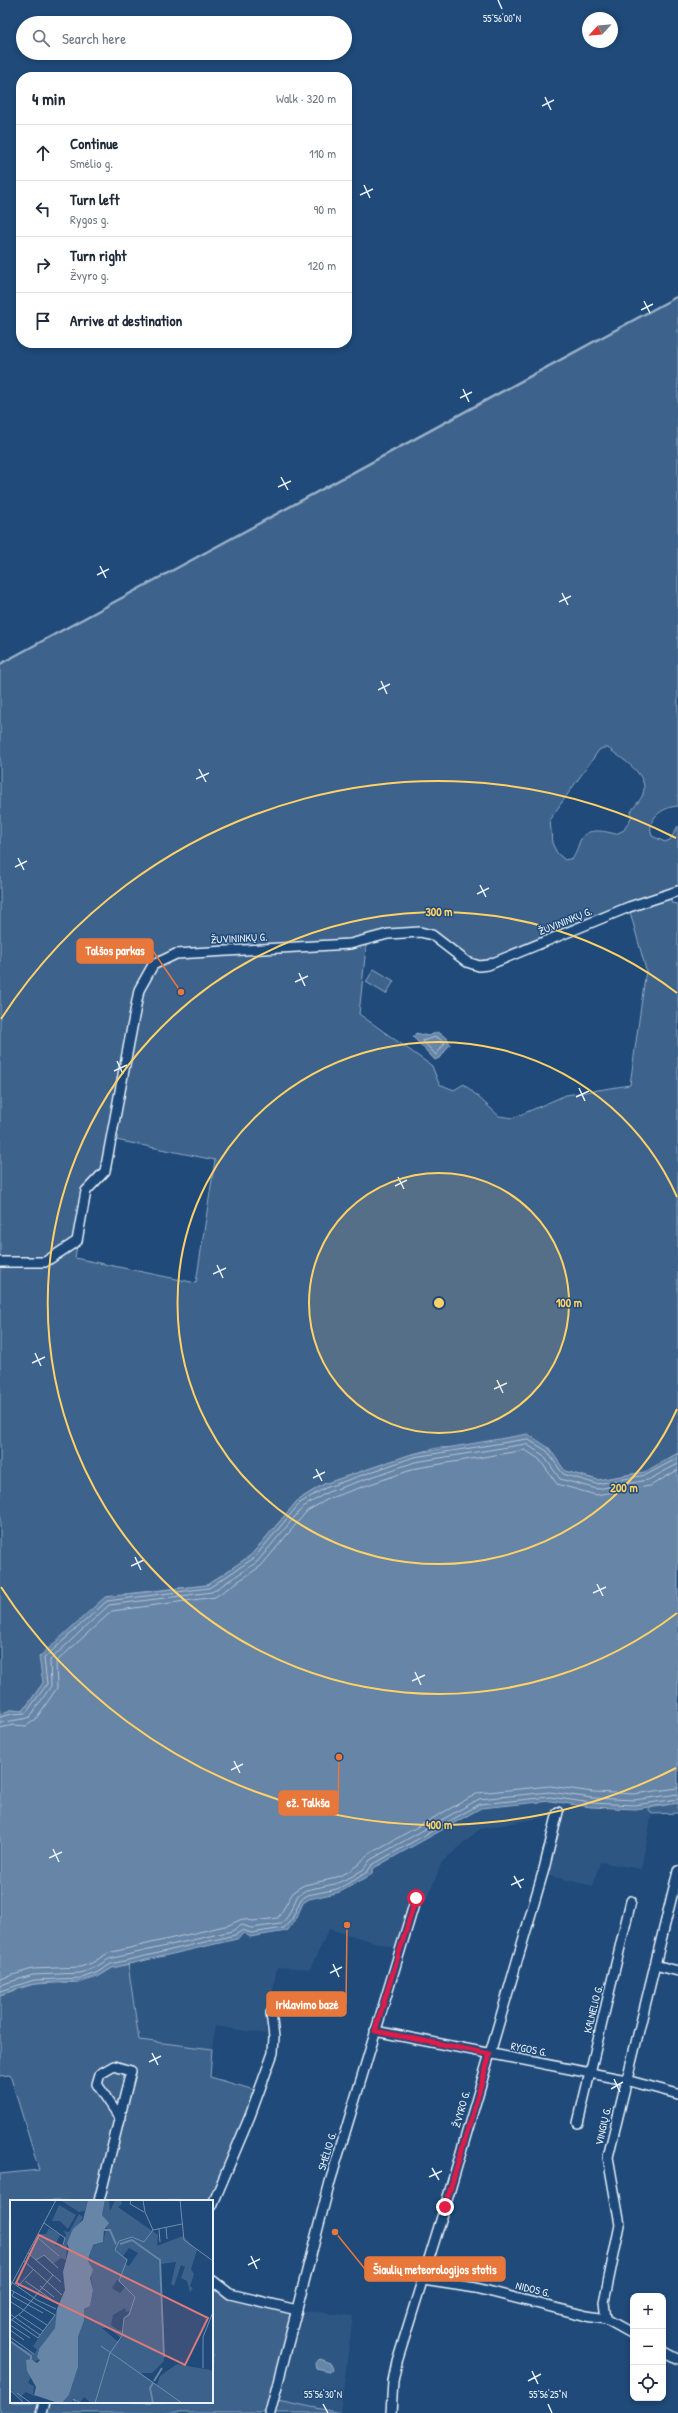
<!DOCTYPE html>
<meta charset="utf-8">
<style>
:root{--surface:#fff;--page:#f2f2f3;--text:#1f2937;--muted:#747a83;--line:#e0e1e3}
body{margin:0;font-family:"Patrick Hand",sans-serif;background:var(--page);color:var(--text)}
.controls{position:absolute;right:12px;bottom:12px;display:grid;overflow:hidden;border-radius:8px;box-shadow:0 2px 6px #0003}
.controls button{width:36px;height:36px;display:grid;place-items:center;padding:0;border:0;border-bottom:1px solid var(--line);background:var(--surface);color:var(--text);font:20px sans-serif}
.compass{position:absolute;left:582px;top:12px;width:36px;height:36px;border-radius:50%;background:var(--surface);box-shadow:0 2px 6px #0003;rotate:244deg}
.stop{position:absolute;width:12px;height:12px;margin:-9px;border:3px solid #e11d48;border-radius:50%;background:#fff}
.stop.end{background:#e11d48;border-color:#fff;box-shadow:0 1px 4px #0008}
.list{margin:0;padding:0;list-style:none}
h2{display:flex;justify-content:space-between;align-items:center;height:52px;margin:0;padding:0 16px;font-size:17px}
h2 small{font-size:13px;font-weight:400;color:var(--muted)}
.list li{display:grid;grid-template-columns:26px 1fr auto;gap:12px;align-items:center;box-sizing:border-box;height:56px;padding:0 16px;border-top:1px solid var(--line)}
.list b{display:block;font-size:15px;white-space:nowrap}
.list p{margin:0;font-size:13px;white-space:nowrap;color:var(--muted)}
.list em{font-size:13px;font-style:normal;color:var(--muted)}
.icon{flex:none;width:22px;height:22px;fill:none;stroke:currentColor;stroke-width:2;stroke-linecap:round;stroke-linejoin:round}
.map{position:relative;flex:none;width:678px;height:2413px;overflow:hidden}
.search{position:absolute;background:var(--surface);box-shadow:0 2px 6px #0003;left:16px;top:16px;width:336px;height:44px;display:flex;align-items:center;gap:10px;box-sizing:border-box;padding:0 14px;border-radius:22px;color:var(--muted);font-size:15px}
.panel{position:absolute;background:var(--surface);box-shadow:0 2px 6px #0003;left:16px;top:72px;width:336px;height:276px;border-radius:16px}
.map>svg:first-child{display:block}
</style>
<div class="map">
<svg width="678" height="2413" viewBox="0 0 678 2413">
<rect width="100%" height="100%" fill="#1f4a7a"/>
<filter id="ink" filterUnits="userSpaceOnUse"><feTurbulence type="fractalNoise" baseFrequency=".025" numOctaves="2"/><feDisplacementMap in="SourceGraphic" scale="8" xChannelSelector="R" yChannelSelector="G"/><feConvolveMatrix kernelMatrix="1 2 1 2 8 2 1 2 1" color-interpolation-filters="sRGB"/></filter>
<g filter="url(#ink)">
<g fill="#2e5683">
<path d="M550 1801 606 1809 648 1808 652 1814 641 1869 600 1862 593 1886 546 1875 544 1869 552 1816 480 1829 442 1862 427 1899 410 1895 395 1948 329 1929 310 1969 277 1967 265 2034 215 2026 212 2049 139 2041 128 1964 237 1939 244 1933 250 1937 283 1933 295 1921 303 1903 309 1899 340 1892 355 1885 371 1875 374 1868 481 1808Z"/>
<path d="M297 2310 353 2316 340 2413 273 2399Z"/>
</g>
<g fill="#3c628c" stroke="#92aac2" fill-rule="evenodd">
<path d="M678 296V806C662 807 646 819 652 836L665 842 670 840 678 826V887H674L671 903 678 904V1453L645 1472 598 1480 564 1471 549 1448 459 1447 437 1448 412 1454 324 1484 298 1500 251 1555 207 1585 124 1594 43 1683 23 1711 11 1710 0 1714V664ZM603 748H608C620 758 650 774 643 794 641 800 634 806 631 812L632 816 624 830 616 834C607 832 590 827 582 837 578 843 577 852 573 858L565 860 557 853 552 843 550 819 599 750ZM629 908 646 970 630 1085 566 1095 513 1118 499 1116 464 1084 454 1090 439 1084 432 1066 359 1014 367 938 431 935 479 966ZM111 1139 215 1160 196 1283 75 1258 86 1191 105 1171Z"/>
<path d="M374 969 394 981 386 994 366 982Z"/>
<path d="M678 1803V1813L652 1814 648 1808Z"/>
<path d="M128 1964 139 2040 212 2049 210 2077 258 2091 212 2201H11V2402H212V2280L230 2294 297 2310 273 2399 340 2413H0V2174L39 2170 10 2075 0 2076V1995L34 1984 82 1982 98 1977 112 1968Z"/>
</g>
<g fill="#6685a7" stroke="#9ab0c7">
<path d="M438 1032 447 1038 450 1044 441 1057 435 1060 413 1037 416 1033 428 1036Z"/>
<path d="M528 1434 549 1448 565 1471 598 1480 645 1472 678 1453V1803L635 1809 591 1807 550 1801 481 1808 374 1868 371 1875 340 1892 309 1899 303 1903 295 1921 287 1931 250 1937 244 1933 237 1939 112 1968C82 1987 67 1979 35 1984 24 1985 11 1991 0 1995V1714L11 1710 23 1711 43 1683 39 1657 105 1597 207 1585 251 1555 298 1500 324 1484 412 1454Z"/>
<path d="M320 2359 331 2363 333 2369 330 2372 316 2369 315 2363Z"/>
</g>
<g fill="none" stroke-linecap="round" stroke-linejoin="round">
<g stroke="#b4c6d8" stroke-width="1">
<path d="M437 1037 445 1043 436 1055 423 1041Z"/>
<path d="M0 1717 12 1714 26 1713 47 1684 44 1658 107 1601 209 1588 254 1558 300 1503 325 1488 414 1457 527 1439 547 1451 563 1474 597 1484 646 1475 678 1458"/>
<path d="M0 1722C4 1722 27 1719 30 1717L51 1686 50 1660 109 1605 212 1592 257 1562 303 1507 328 1492 415 1462 526 1444 543 1455 560 1479 597 1489 648 1480 678 1464"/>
<path d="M0 1728 13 1725 26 1726 35 1720 57 1688 56 1662 112 1611 215 1597 261 1566 307 1511 330 1498 417 1468 525 1450 539 1459 557 1484 596 1495 650 1486 678 1470"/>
<path d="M0 1979 32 1969 80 1967 92 1963 108 1953 229 1925 242 1919 253 1921 278 1918 294 1891 304 1885 332 1879 348 1872 359 1864 367 1855 478 1793 550 1786 593 1792 634 1794 678 1788"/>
<path d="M0 1985 33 1975 81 1973 94 1968 109 1959 232 1931 242 1925 251 1928 281 1924 288 1916 298 1895 306 1890 335 1884 351 1877 364 1869 370 1860 479 1799 550 1792 592 1798 634 1800 678 1794"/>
<path d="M0 1991 34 1980 82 1978 96 1973 111 1964 235 1935 243 1930 251 1933 284 1928 292 1919 301 1899 308 1895 337 1889 353 1881 367 1872 372 1865 480 1804 550 1797 592 1803 634 1805 678 1799"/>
</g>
<path stroke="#9ab0c7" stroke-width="2.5" d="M0 664 678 296"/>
<g stroke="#e8f1f8" stroke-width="12">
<g id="street">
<path d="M0 1262H45L77 1241 86 1191 105 1171 139 990 153 965 176 954 350 944 388 934 420 932 432 935 467 962 479 966 488 965 629 907 678 891"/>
<path d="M655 1965 678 1971"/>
<path d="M375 2031 626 2080 678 2094"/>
<path d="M578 2123 631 1901"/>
<path d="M99 2201 131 2071 114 2066 100 2074 97 2084 120 2118"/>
<path d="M212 2206 250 2116 273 2053 274 2037 271 2013"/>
<path d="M212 2280 230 2294 297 2310"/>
<path d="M423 2280 476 2288 587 2316 606 2319 633 2334"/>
<path d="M606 2319 604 2302 620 2225 608 2157 678 1871"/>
<path d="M663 2351 678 2359"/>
<path d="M41 2413 44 2402"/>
<path d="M270 2413 330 2182 416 1898"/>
<path d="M391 2413 393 2381 397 2362 445 2207 544 1869 558 1812"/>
</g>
</g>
<use href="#street" stroke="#1f4a7a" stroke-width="9"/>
</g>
</g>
<g fill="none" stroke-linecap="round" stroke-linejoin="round" filter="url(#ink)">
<path stroke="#e11d48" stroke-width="5" d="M416 1898 375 2031 490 2054 445 2207"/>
</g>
<path fill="none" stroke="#e8f1f8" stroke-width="1.5" d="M498 0 502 9M545 97 551 110M542 106 554 100M364 185 370 198M360 195 373 189M644 301 650 313M641 310 653 304M463 389 469 402M460 398 472 392M281 477 288 490M278 487 291 481M100 566 106 578M97 575 109 569M562 593 568 605M559 602 571 596M381 681 387 694M378 690 390 684M199 769 206 782M196 779 209 773M18 858 24 870M15 867 27 861M480 885 486 897M477 894 489 888M299 973 305 986M295 982 308 976M117 1061 123 1074M114 1071 127 1065M579 1088 585 1101M576 1097 589 1091M398 1177 404 1189M395 1186 407 1180M217 1265 223 1278M213 1274 226 1268M35 1353 41 1366M32 1363 45 1357M497 1380 503 1393M494 1389 507 1383M316 1469 322 1481M313 1478 325 1472M135 1557 141 1570M131 1566 144 1560M597 1584 603 1596M593 1593 606 1587M415 1672 421 1685M412 1681 425 1675M234 1761 240 1773M231 1770 243 1764M53 1849 59 1862M49 1858 62 1852M514 1876 521 1888M511 1885 524 1879M333 1964 339 1977M330 1973 342 1967M152 2053 158 2065M149 2062 161 2056M614 2079 620 2092M611 2089 623 2082M432 2168 439 2180M429 2177 442 2171M251 2256 257 2269M248 2265 260 2259M532 2371 538 2384M528 2381 541 2374M323 2404 328 2413M548 2404 552 2413"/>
<circle cx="439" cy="1303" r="130" fill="#ffd166" fill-opacity=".12"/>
<g fill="none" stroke="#ffd166" stroke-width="2">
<circle cx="439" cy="1303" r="130"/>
<path d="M677 1409A261 261 0 1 1 677 1197"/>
<path d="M677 1613A391 391 0 1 1 677 993"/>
<path d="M676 1768A522 522 0 0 1 1 1587M1 1019A522 522 0 0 1 676 838"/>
</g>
<g text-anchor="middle" stroke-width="3" stroke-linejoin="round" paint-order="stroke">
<g font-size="11" fill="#e8f1f8" stroke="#1f4a7a">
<text transform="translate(565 921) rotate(-22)" y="4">ŽUVININKŲ G.</text>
<text transform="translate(239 938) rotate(-3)" y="4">ŽUVININKŲ G.</text>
<text transform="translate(593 2009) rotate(-76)" y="4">KALNELIO G.</text>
<text transform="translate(529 2049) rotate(11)" y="4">RYGOS G.</text>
<text transform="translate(461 2109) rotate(-74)" y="4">ŽVYRO G.</text>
<text transform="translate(603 2126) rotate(-77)" y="4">VINGIŲ G.</text>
<text transform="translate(327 2151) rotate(-73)" y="4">SMĖLIO G.</text>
<text transform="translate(533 2289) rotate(14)" y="4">NIDOS G.</text>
</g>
</g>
<g transform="translate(10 2200)">
<rect width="203" height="203" fill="#1f4a7a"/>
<path d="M50 0H78L75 11 69 12ZM95 0H99L100 11 105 0H111L112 4 108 7 148 35 147 46 173 36 187 50 181 69 184 74 180 86 183 88 180 92 177 81 171 78 175 67 171 65 164 86 161 84 166 62 150 64 154 161 142 173H131L147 185 150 176 167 164 200 170 203 172V203H81L74 197 70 202 63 200 62 203H52L59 195 68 167V137L74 121V109L80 106 83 90 78 61 82 46 93 42 97 25 92 15ZM119 48 128 53 119 66 116 64 118 59 113 56ZM107 80 115 87 110 93 102 88ZM115 108 116 112 120 111 114 118 113 131 108 130 101 125 103 115ZM92 128H98L112 139 107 141ZM49 5 66 15 58 29 50 21H42ZM69 14 73 17 57 43 56 60 51 58 43 64 33 55 26 60 21 55 16 60 29 34H36L39 28 50 35 45 46 53 47 56 34 53 31 59 32ZM50 101 45 128 28 151 30 160 17 162V172L21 176 18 183 24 186 23 194 26 197 16 192 11 196 14 201 0 189V142L24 154 27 150 23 146 45 115Z" fill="#3c628c" fill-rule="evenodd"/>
<path d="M78 0H95L92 15 99 23 94 30 93 42 83 45 79 56 78 61 83 70 80 78 83 90 80 106 74 109V121L68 137V167L59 195 52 203H48L24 195 26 187 17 171 16 160 21 159 27 163 30 160 27 157 29 149 45 128 47 109 55 90 53 72 59 49 57 43 63 29 73 20Z" fill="#6685a7"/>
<path fill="none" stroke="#6685a7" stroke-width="2" d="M94 30H100L106 44M110 44 122 40 150 60 154 157M0 141 21 156V159M144 181 152 168M143 183 140 188 143 203"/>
<path fill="none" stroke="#6f8dac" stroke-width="1" d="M121 0 120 4 134 12M133 0 135 12 143 30M170 0 174 40 203 61M34 23 55 38 53 45M156 27 157 39M149 29 150 42M143 30 172 24M27 37 49 56M18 53 51 82M26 60 34 55 48 68M14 61 52 95M0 81 27 100 46 109M15 81 48 104M8 86 24 69M30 86 44 97M0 87 46 0M1 90 45 115 28 138 2 120M4 92 2 96 33 113M1 102 37 125M0 114 30 135M9 115 33 131M0 121 12 112 43 75M0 125 20 138M0 130 14 140M0 137 24 154M91 146 172 203M193 168V137L203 112M0 190 14 203M7 193 21 203M66 203 63 199 71 203M85 203 100 153 112 136 114 118 119 115 125 97 109 81 117 60 105 50 109 41 122 37 134 42 143 30"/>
<path fill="#dd787b" fill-opacity="0.15" stroke="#dd787b" stroke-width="2" d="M29 35 198 118 175 165 6 83Z"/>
<rect width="203" height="203" fill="none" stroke="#e8f1f8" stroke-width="2"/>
</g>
<g font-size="10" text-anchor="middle" fill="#e8f1f8" stroke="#1f4a7a" stroke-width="3" stroke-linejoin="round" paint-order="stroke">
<text x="502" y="22">55°56'00"N</text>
<text x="323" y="2398">55°56'30"N</text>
<text x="548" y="2398">55°56'25"N</text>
</g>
<circle cx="439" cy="1303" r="6" fill="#ffd166" stroke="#1f4a7a" stroke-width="2"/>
<g font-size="12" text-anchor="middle" font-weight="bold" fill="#ffd166" stroke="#1f4a7a" stroke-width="3" stroke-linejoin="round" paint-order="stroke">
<text x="439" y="916">300 m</text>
<text x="569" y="1307">100 m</text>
<text x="624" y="1492">200 m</text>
<text x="439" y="1829">400 m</text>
</g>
<path fill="none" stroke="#e8773b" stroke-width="1.5" d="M181 992L153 951M339 1757L338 1803M347 1925L346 2004M335 2232L365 2269"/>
<g fill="#e8773b" stroke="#1f4a7a" stroke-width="1.5">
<circle cx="181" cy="992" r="4"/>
<circle cx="339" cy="1757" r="4"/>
<circle cx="347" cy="1925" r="4"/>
<circle cx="335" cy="2232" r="4"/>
</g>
<g fill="#e8773b" stroke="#e8773b" stroke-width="1.5">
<rect x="77" y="939" width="76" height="24" rx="4"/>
<rect x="279" y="1791" width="59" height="24" rx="4"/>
<rect x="267" y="1992" width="79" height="24" rx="4"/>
<rect x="365" y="2257" width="140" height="24" rx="4"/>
</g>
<g font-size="12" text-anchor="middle" font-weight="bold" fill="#fff">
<text x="115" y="955">Talšos parkas</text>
<text x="308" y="1807">ež. Talkša</text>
<text x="307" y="2009">Irklavimo bazė</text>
<text x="435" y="2274">Šiaulių meteorologijos stotis</text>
</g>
</svg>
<div class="controls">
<button>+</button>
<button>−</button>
<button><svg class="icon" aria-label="locate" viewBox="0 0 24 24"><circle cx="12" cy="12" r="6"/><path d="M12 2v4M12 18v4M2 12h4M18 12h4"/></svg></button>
</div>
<svg class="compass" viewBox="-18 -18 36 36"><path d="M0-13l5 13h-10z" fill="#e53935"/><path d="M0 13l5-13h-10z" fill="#747a83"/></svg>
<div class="stop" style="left:416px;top:1898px"></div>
<div class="stop end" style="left:445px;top:2207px"></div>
<div class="search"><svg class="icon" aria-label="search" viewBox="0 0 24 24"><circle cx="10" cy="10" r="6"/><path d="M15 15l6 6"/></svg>Search here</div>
<section class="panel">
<h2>4 min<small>Walk · 320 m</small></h2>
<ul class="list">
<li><svg class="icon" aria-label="ahead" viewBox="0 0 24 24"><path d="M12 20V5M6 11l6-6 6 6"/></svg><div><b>Continue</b><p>Smėlio g.</p></div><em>110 m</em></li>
<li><svg class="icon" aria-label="left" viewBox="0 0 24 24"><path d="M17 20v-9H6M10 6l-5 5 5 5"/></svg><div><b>Turn left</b><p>Rygos g.</p></div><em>90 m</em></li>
<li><svg class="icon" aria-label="right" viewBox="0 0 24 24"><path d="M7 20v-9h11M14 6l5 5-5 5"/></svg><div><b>Turn right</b><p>Žvyro g.</p></div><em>120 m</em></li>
<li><svg class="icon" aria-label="arrive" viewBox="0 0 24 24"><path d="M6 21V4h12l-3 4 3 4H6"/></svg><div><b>Arrive at destination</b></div></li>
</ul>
</section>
</div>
